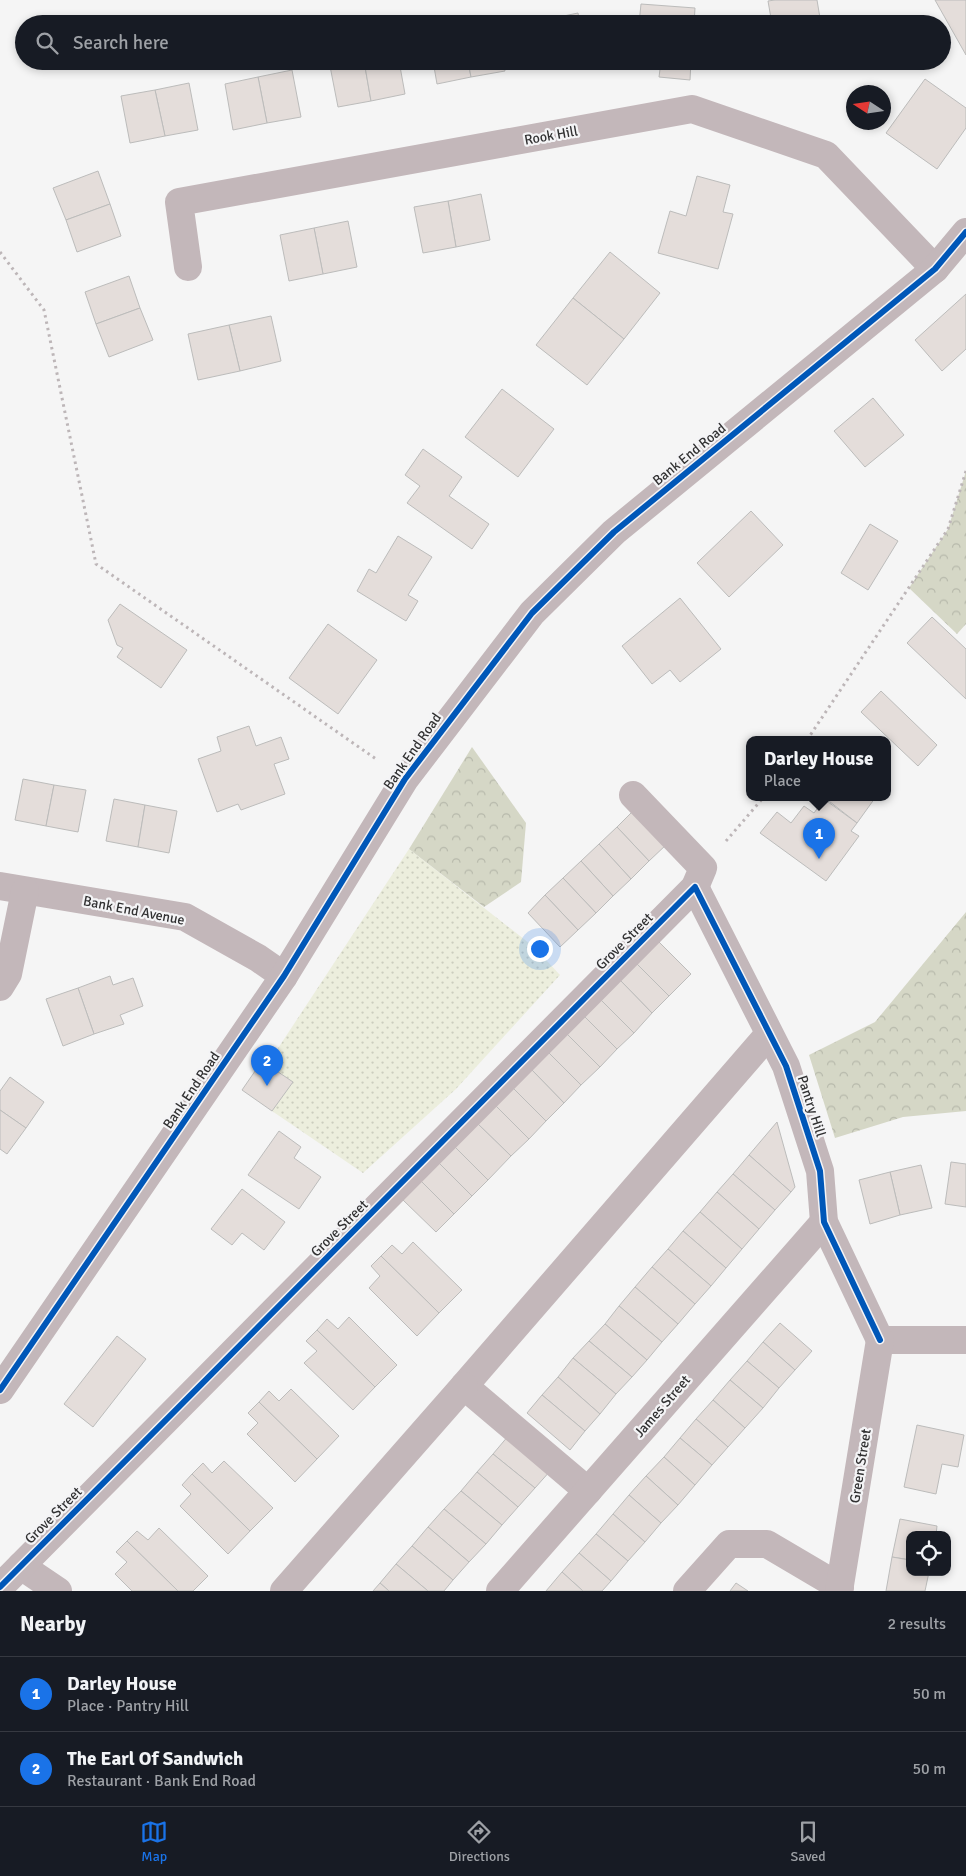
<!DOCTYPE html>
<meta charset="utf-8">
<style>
:root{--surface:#171b24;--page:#242831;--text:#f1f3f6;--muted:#9ea1a6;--line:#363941;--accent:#1a73e8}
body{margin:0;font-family:Signika,sans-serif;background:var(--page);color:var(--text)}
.controls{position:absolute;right:15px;bottom:15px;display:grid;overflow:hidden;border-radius:10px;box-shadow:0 2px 8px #0003}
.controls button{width:45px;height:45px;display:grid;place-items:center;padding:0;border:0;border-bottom:1px solid var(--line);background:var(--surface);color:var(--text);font:25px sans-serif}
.compass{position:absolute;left:846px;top:85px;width:45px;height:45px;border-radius:50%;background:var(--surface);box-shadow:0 2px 8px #0003;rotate:282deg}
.you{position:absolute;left:539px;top:948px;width:18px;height:18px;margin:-12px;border:4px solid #fff;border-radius:50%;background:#1a73e8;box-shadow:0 0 0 8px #1a73e833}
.badge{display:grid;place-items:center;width:32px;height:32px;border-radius:50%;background:var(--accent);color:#fff;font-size:16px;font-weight:700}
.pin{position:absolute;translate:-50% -41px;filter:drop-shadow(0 1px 2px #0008)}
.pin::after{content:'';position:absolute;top:26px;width:18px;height:15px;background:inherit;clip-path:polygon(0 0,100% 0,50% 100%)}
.popup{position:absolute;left:746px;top:736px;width:145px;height:65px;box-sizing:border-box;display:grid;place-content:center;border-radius:10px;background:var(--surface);filter:drop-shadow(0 1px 4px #0005);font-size:16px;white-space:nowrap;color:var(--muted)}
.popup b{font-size:19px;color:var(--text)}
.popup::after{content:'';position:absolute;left:50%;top:100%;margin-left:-10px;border:10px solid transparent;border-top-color:var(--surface)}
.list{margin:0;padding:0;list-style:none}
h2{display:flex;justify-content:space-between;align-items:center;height:65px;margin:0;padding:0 20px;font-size:21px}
h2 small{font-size:16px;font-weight:400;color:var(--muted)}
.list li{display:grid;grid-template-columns:32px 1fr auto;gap:15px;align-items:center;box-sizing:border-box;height:75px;padding:0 20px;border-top:1px solid var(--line)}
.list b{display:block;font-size:19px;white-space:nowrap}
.list p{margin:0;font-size:16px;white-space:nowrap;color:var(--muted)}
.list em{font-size:16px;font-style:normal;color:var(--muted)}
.icon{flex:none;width:28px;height:28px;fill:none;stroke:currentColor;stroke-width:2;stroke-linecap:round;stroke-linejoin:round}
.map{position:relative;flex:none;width:966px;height:1591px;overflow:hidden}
.search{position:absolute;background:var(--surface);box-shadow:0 2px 8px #0003;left:15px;right:15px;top:15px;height:55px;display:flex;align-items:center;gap:12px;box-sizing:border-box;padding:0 18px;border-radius:28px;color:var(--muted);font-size:19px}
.sheet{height:215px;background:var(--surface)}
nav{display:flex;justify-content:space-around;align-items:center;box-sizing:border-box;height:70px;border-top:1px solid var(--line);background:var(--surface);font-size:14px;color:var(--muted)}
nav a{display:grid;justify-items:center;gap:2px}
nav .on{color:var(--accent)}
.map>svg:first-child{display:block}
</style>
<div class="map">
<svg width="966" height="1591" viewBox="0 0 966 1591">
<defs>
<pattern id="grass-dots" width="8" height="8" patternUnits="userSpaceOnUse" patternTransform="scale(1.25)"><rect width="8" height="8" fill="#eceedd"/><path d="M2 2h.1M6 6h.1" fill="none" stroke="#cbcdbe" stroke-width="1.8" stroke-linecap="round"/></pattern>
<pattern id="forest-crowns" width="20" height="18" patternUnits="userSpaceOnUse" patternTransform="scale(1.25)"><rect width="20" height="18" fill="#d5d7c6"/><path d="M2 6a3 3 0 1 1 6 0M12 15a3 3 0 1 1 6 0" fill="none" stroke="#b7b9ab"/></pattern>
</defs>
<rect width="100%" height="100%" fill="#f5f5f5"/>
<path fill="url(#grass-dots)" d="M409 849 534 947 560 975 456 1089 363 1173 272 1111 267 1065Z"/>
<g fill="url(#forest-crowns)">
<path d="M966 471V624L957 634 909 588 948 529Z"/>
<path d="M472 747 526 823 521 882 484 907 409 849Z"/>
<path d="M966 912V1111L903 1117 835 1138 809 1055 875 1022Z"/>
</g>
<g fill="#e4ddda" stroke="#bcbcbb">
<path d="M775 0H817L821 24H772L768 1Z"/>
<path d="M935 0H966V55Z"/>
<path d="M641 4 695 8 694 24H639Z"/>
<path d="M578 13 580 24H541L540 21Z"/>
<path d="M329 61H364L371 101 338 107Z"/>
<path d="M364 61H399L405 94 371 101Z"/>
<path d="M433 61H468L471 77 437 84Z"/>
<path d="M468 61H503L505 71 471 77Z"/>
<path d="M548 61H580L549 67Z"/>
<path d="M655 61H691L690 80 659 77 661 62Z"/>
<path d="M292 70 301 117 267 123 258 77Z"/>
<path d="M258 77 267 123 233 130 225 84Z"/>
<path d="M925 79 966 108V128L937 169 886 133Z"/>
<path d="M189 83 198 130 165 136 155 90Z"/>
<path d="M155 90 165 136 130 143 121 96Z"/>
<path d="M98 171 110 204 66 220 53 188Z"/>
<path d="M697 176 730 185 723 212 733 214 718 269 658 253 670 211 686 216Z"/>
<path d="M481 194 490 240 456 247 448 201Z"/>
<path d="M448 201 456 247 423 253 414 207Z"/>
<path d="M110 204 121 236 77 252 66 220Z"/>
<path d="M348 221 357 267 323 274 314 228Z"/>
<path d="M314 228 323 274 289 281 280 235Z"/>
<path d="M610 252 660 293 624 339 573 298Z"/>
<path d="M129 276 140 308 96 324 85 292Z"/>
<path d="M966 294V349L942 371 915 340Z"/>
<path d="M573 298 624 339 587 385 536 345Z"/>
<path d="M140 308 153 340 109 357 96 324Z"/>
<path d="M271 316 281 361 240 371 229 325Z"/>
<path d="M229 325 240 371 198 380 188 334Z"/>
<path d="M502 389 554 429 518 477 465 437Z"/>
<path d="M873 398 904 435 865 467 834 431Z"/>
<path d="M423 449 462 477 449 496 489 524 472 549 407 503 420 486 405 475Z"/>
<path d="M751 511 783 545 729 597 697 563Z"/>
<path d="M870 524 898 541 868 590 841 573Z"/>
<path d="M398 536 432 557 408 595 418 601 406 621 357 591 369 569 376 573Z"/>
<path d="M680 598 721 649 680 682 670 670 652 684 622 646Z"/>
<path d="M120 604 187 650 161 688 117 657 123 648 117 645 108 620Z"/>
<path d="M932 617 966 649V699L907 643Z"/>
<path d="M328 624 377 660 338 714 289 678Z"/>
<path d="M881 691 937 745 918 766 861 712Z"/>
<path d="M249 726 256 746 281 737 289 759 274 764 285 794 241 810 238 804 217 812 198 759 221 751 217 737Z"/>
<path d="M23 779 54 785 46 826 15 820Z"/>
<path d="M54 785 86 790 78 832 46 826Z"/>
<path d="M825 798H875L857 823Z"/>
<path d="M114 799 145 805 138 847 106 841Z"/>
<path d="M824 799 857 823 851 831 859 836 826 881 760 833 777 812 791 823 804 806 814 813Z"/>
<path d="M145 805 177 811 169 853 138 847Z"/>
<path d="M634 810 667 844 649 861 617 827Z"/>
<path d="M617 827 649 861 631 879 599 844Z"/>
<path d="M599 844 631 879 613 896 581 861Z"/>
<path d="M581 861 613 896 596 913 563 878Z"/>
<path d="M563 878 596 913 578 930 545 895Z"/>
<path d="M545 895 578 930 560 947 528 913Z"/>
<path d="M658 941 691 974 669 996 637 964Z"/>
<path d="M637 964 669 996 652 1013 620 980Z"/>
<path d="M110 976 113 985 133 978 143 1006 120 1015 124 1024 94 1034 78 988Z"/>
<path d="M620 980 652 1013 634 1033 601 1000Z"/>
<path d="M78 988 94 1034 63 1046 46 999Z"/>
<path d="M601 1000 634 1033 617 1049 584 1016Z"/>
<path d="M584 1016 617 1049 600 1067 567 1034Z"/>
<path d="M567 1034 600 1067 581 1085 548 1052Z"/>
<path d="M548 1052 581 1085 564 1103 532 1070Z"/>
<path d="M262 1061 293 1082 272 1111 242 1090Z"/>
<path d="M532 1070 564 1103 546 1121 513 1088Z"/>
<path d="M10 1077 44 1102 26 1128 0 1110V1091Z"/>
<path d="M513 1088 546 1121 529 1139 496 1106Z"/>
<path d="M496 1106 529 1139 511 1156 478 1124Z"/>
<path d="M0 1110 26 1128 7 1154 0 1149Z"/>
<path d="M777 1122 795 1187 791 1192 749 1155Z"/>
<path d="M478 1124 511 1156 488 1180 455 1147Z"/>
<path d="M279 1131 301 1147 294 1158 321 1177 299 1209 248 1175Z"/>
<path d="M455 1147 488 1180 472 1196 439 1163Z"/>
<path d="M749 1155 791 1192 775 1210 733 1174Z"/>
<path d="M951 1162 966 1164V1207L945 1204Z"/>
<path d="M439 1163 472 1196 454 1214 421 1181Z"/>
<path d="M921 1165 932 1208 900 1215 890 1172Z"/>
<path d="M890 1172 900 1215 870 1224 859 1180Z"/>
<path d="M733 1174 775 1210 759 1229 717 1192Z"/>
<path d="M421 1181 454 1214 436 1232 403 1200Z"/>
<path d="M242 1189 285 1222 264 1250 242 1233 232 1245 211 1229Z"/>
<path d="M717 1192 759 1229 742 1249 700 1212Z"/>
<path d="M700 1212 742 1249 726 1268 683 1231Z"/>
<path d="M683 1231 726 1268 711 1286 668 1249Z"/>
<path d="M413 1242 462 1290 439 1313 381 1256 392 1245 402 1254Z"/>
<path d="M668 1249 711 1286 695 1304 652 1267Z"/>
<path d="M381 1256 439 1313 417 1336 369 1288 380 1276 371 1266Z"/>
<path d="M652 1267 695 1304 678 1324 635 1287Z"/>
<path d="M635 1287 678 1324 662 1342 619 1306Z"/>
<path d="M619 1306 662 1342 647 1360 605 1324Z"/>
<path d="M349 1317 397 1365 375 1387 317 1330 327 1319 338 1329Z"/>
<path d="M780 1323 812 1351 795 1370 763 1342Z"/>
<path d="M605 1324 647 1360 632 1377 589 1341Z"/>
<path d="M317 1330 375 1387 353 1410 304 1363 317 1351 306 1341Z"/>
<path d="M117 1336 146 1359 93 1427 64 1404Z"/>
<path d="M589 1341 632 1377 616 1394 573 1358Z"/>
<path d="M763 1342 795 1370 779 1388 747 1361Z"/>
<path d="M573 1358 616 1394 600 1414 558 1377Z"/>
<path d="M747 1361 779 1388 763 1408 730 1380Z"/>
<path d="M558 1377 600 1414 585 1431 542 1395Z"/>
<path d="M730 1380 763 1408 745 1428 713 1400Z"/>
<path d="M291 1389 339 1436 317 1459 259 1402 269 1391 279 1401Z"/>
<path d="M542 1395 585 1431 570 1450 527 1413Z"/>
<path d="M713 1400 745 1428 728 1447 696 1419Z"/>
<path d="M259 1402 317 1459 295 1482 247 1434 258 1423 248 1413Z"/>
<path d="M696 1419 728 1447 712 1465 680 1438Z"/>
<path d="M917 1425 964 1435 958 1467 942 1464 936 1494 904 1487Z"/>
<path d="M509 1435 551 1470 535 1488 493 1454Z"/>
<path d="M680 1438 712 1465 695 1485 664 1457Z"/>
<path d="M493 1454 535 1488 518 1507 477 1472Z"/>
<path d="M664 1457 695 1485 678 1505 646 1476Z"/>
<path d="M224 1461 273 1508 250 1531 192 1474 203 1463 212 1473Z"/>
<path d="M477 1472 518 1507 502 1525 461 1491Z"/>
<path d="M192 1474 250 1531 228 1554 180 1506 191 1494 182 1485Z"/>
<path d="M646 1476 678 1505 661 1523 629 1495Z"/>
<path d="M461 1491 502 1525 486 1544 444 1509Z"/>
<path d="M629 1495 661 1523 645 1542 613 1514Z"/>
<path d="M444 1509 486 1544 469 1562 428 1527Z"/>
<path d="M613 1514 645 1542 628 1561 596 1534Z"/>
<path d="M900 1519 937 1526 936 1535H910V1560L892 1557Z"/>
<path d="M428 1527 469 1562 453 1580 412 1546Z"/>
<path d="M159 1528 208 1576 193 1591H178L127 1541 137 1531 148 1540Z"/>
<path d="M596 1534 628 1561 611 1581 579 1553Z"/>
<path d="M127 1541 178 1591H132L115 1574 127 1562 116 1552Z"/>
<path d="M412 1546 453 1580 444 1591H428L396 1564Z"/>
<path d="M579 1553 611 1581 602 1591H583L562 1572Z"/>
<path d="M892 1557 910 1560V1572H929L925 1591H886Z"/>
<path d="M396 1564 428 1591H389L380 1583Z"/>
<path d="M562 1572 583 1591H546Z"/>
<path d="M380 1583 389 1591H373Z"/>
<path d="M736 1583 748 1591H730Z"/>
</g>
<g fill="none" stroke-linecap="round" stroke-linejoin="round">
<g stroke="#bdb6b8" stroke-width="3" stroke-dasharray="2.5 4" stroke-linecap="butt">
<path d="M0 252 44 310 96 564 376 759"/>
<path d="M807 740 948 529 966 471"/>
<path d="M726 841 763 798"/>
</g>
<g stroke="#c3b7ba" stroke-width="28">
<path d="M188 267 179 202 692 109 826 155 935 269"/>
<path d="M0 886 185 917 258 958 284 976"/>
<path d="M695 887 786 1066 820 1171 824 1222 880 1340"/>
<path d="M0 987 8 974 25 891"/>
<path d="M880 1340H966"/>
<path d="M0 1390 284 976 405 779 532 613 614 532 935 269 966 232"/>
<path d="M588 1491 464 1386 769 1034"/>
<path d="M21 1566 58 1591"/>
<path d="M0 1587 695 887 703 868 633 795"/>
<path d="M284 1591 464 1386"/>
<path d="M500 1591 824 1222"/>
<path d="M687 1591 729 1544H767L840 1587"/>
<path d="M839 1591 880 1340"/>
</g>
<g stroke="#f4f4f6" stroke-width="9">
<g id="cycleway">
<path d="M0 1390 284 976 405 779 532 613 614 532 935 269 966 232"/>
<path d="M0 1587 695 887 786 1066 820 1171 824 1222 880 1340"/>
</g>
</g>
<use href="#cycleway" stroke="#0057b8" stroke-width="6"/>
</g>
<g text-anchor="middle" stroke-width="4.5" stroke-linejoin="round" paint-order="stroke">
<g font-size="14" fill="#313132" stroke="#f4f4f6">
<text transform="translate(551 135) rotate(-10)" y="5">Rook Hill</text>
<text transform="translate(689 454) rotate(-39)" y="5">Bank End Road</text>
<text transform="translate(412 751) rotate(-55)" y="5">Bank End Road</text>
<text transform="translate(134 910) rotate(11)" y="5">Bank End Avenue</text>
<text transform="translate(624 941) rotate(-45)" y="5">Grove Street</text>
<text transform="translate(191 1090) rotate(-56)" y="5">Bank End Road</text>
<text transform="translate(812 1106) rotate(72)" y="5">Pantry Hill</text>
<text transform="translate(339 1228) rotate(-45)" y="5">Grove Street</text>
<text transform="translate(662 1406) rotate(-49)" y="5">James Street</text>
<text transform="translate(860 1466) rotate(-81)" y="5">Green Street</text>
<text transform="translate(53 1515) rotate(-45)" y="5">Grove Street</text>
</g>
</g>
</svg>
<div class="controls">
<button><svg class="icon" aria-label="locate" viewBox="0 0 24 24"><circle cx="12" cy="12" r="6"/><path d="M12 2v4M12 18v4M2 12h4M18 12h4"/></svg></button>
</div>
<svg class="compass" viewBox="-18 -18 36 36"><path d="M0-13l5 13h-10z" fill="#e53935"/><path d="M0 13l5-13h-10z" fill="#9ea1a6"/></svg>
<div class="you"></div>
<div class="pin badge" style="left:819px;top:859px">1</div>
<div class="popup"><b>Darley House</b>Place</div>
<div class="pin badge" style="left:267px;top:1086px">2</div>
<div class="search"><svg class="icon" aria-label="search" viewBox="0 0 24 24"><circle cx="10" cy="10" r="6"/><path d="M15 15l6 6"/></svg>Search here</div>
</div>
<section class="sheet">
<h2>Nearby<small>2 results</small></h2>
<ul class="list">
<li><span class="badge">1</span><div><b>Darley House</b><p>Place · Pantry Hill</p></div><em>50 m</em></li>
<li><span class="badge">2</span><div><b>The Earl Of Sandwich</b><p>Restaurant · Bank End Road</p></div><em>50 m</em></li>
</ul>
</section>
<nav>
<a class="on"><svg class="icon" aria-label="map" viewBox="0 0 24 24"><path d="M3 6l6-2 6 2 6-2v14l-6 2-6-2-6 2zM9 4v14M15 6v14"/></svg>Map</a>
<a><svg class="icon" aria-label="directions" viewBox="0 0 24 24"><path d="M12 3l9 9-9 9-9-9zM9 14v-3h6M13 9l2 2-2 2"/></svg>Directions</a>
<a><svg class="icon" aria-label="saved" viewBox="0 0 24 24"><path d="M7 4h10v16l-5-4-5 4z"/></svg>Saved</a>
</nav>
